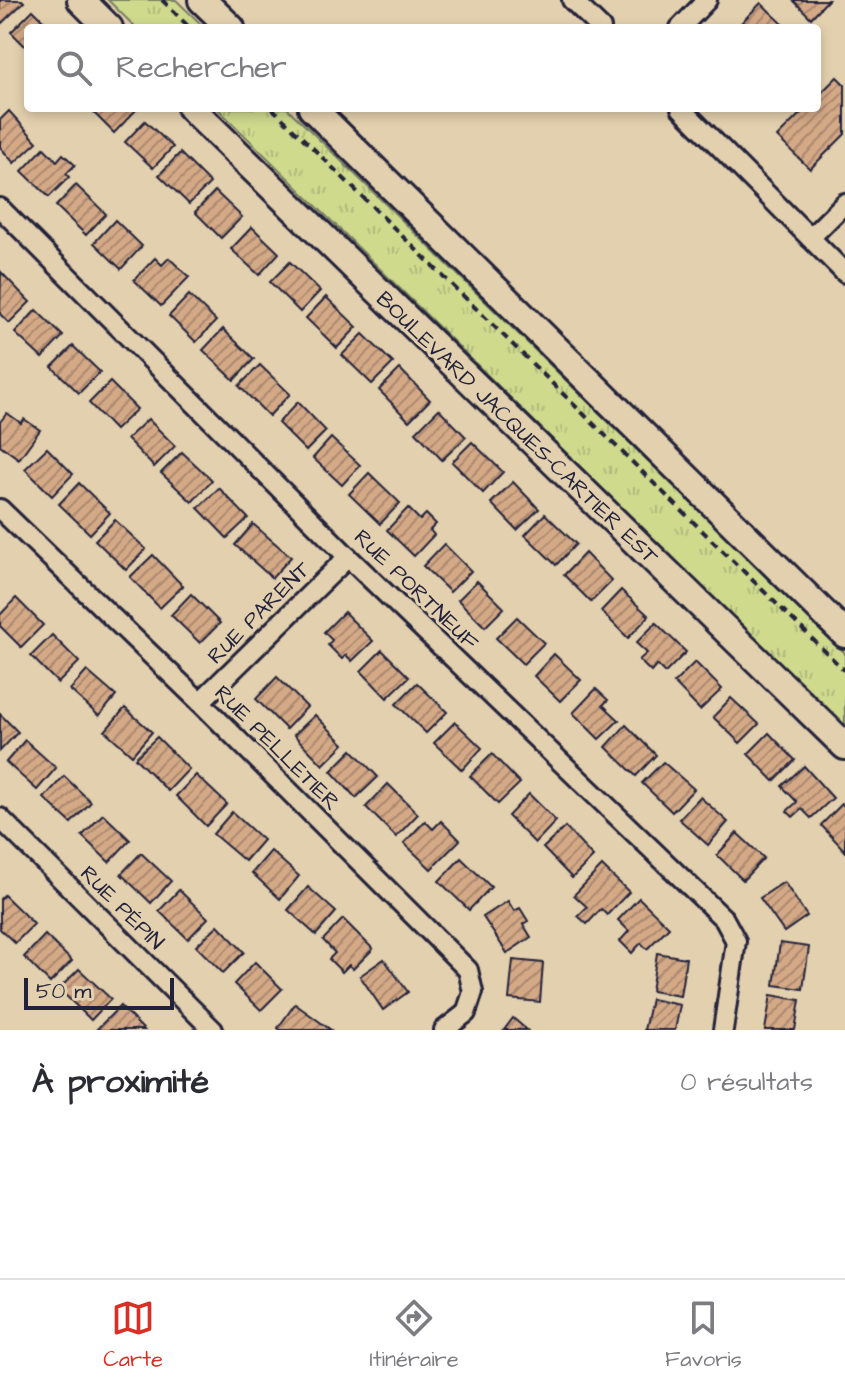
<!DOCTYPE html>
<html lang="fr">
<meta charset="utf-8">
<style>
:root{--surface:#fff;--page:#f2f2f3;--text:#2b2b33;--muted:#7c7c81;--line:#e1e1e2;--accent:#d93025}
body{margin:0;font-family:"Architects Daughter",sans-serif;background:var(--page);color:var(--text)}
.scale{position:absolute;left:24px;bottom:20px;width:150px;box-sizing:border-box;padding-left:8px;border:4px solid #22223b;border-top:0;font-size:22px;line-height:28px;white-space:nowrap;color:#22223b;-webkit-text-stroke:6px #e3d0ae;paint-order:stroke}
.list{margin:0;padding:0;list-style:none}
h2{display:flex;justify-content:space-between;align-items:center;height:104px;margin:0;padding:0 32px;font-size:34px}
h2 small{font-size:26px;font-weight:400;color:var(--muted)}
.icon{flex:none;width:44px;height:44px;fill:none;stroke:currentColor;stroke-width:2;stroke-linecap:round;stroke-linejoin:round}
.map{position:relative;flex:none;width:845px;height:1030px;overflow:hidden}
.search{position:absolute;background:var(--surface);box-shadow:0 4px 12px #0003;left:24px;right:24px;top:24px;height:88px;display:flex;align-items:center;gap:20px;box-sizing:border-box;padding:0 28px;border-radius:8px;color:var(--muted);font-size:30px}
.sheet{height:248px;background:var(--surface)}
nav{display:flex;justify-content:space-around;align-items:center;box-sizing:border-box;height:112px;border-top:2px solid var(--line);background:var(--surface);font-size:22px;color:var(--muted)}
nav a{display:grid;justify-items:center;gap:4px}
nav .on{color:var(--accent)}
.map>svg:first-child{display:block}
</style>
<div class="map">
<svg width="845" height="1030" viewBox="0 0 845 1030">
<defs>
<pattern id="grass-tufts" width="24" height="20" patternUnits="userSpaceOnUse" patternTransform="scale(2)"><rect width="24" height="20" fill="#cfda8d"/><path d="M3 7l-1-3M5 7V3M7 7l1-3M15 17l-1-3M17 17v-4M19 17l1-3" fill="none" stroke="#b1bb7b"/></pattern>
<pattern id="building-hatch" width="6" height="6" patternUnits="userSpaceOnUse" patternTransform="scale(2)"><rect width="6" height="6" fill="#d4a986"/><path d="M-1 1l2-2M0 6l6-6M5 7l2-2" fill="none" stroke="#ac896f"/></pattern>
</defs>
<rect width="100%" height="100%" fill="#e3d0ae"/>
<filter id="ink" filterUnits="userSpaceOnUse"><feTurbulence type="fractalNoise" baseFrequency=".0125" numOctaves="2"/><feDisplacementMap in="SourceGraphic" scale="16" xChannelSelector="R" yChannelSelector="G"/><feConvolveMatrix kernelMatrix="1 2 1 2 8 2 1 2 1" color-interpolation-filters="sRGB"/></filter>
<g filter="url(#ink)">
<g fill="url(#grass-tufts)" stroke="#787e64" stroke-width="2">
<path d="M108 0H176L205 28H136Z"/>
<path d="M217 108H287L845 653V728Z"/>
</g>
<g fill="url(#building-hatch)" stroke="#22223b" stroke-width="2">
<path d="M0 0H22L24 2 2 23 0 20Z"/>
<path d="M793 0H828L811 18Z"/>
<path d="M761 3 787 28H736Z"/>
<path d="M33 10 51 28H28V49L11 32Z"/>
<path d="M837 77 845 85V134L810 169 777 137 806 108H817V97Z"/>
<path d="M89 108H136L137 109 114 133Z"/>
<path d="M9 111 37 142 14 163 0 147V120Z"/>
<path d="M145 121 173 147 153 168 125 142Z"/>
<path d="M44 148 57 161 63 154 75 165 66 174 69 177 49 197 22 171Z"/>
<path d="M180 153 210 183 189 204 159 175Z"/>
<path d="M76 185 106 214 86 235 56 206Z"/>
<path d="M215 191 242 217 221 238 195 212Z"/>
<path d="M115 220 142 246 121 269 94 243Z"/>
<path d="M252 227 279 253 259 275 231 249Z"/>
<path d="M155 258 162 265 169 258 189 277 161 306 134 280Z"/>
<path d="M290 262 320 291 300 312 270 282Z"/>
<path d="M1 272 30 302 9 323 0 314Z"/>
<path d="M189 295 216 321 196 342 169 316Z"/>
<path d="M326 297 357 327 337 348 306 318Z"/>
<path d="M36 310 63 336 42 358 15 333Z"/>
<path d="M223 329 254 359 234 380 203 350Z"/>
<path d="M363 334 393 363 372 384 342 355Z"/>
<path d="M73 346 100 372 79 393 52 367Z"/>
<path d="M260 365 290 394 269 416 239 386Z"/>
<path d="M400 369 430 400 409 421 379 390Z"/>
<path d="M110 382 137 409 115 430 89 403Z"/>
<path d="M298 402 326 431 306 451 278 423Z"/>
<path d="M439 409 466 437 442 460 416 432Z"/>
<path d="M7 413 21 423 24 419 40 430 19 459 0 445V422Z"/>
<path d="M148 419 175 446 154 467 127 439Z"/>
<path d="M331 438 360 465 342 485 313 458Z"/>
<path d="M472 442 503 472 483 493 452 462Z"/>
<path d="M47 448 73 474 52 496 25 469Z"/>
<path d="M182 452 212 480 192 502 161 473Z"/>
<path d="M369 473 400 503 380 524 349 494Z"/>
<path d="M513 482 539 509 517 530 491 503Z"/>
<path d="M79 483 110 513 90 534 59 504Z"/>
<path d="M219 488 248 518 227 538 198 508Z"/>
<path d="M408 508 420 520 426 514 436 524 430 530 434 535 414 556 387 530Z"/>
<path d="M545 514 576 544 556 565 525 535Z"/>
<path d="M115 520 146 549 126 570 95 540Z"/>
<path d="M253 524 291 557 272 578 235 545Z"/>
<path d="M444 544 471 571 450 592 423 566Z"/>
<path d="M585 553 612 581 591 602 564 575Z"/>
<path d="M153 555 183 586 160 608 130 577Z"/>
<path d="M477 581 504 608 485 627 458 600Z"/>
<path d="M621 590 649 616 628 638 601 611Z"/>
<path d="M191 594 220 623 200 643 171 615Z"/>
<path d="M16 598 43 625 21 647 0 626V615Z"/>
<path d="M344 612 373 641 352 661 346 655 342 659 328 645 332 640 324 632Z"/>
<path d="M517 617 544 643 523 664 496 638Z"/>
<path d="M656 623 686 652 665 673 657 665 651 672 639 660 647 653 636 643Z"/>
<path d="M52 635 79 662 58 683 31 656Z"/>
<path d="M382 650 409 677 387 698 361 671Z"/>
<path d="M554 654 581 680 560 701 534 676Z"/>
<path d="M695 662 722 689 700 710 674 683Z"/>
<path d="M87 671 116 696 99 716 70 690Z"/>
<path d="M277 677 307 707 286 729 256 699Z"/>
<path d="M417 683 447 712 426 733 396 704Z"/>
<path d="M596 689 608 700 603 705 619 720 599 739 573 713Z"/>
<path d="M731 698 759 724 740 743 713 717Z"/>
<path d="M125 708 152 732 132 755 105 731Z"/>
<path d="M0 714 18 732 0 751Z"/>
<path d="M315 715 344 744 323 765 294 735Z"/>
<path d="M455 722 482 748 462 770 434 743Z"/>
<path d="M626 725 656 755 636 776 606 747Z"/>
<path d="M769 733 795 760 774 781 748 754Z"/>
<path d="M157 737 189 769 168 791 135 758Z"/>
<path d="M25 740 56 768 37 790 6 762Z"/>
<path d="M352 750 378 777 356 798 331 771Z"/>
<path d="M492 754 520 783 498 804 470 776Z"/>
<path d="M663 762 694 789 672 812 642 783Z"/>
<path d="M804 766 833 798 811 818 802 809 793 817 787 811 797 802 782 786Z"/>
<path d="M196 775 227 804 206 826 176 796Z"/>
<path d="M64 776 91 802 71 823 44 798Z"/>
<path d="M388 784 418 814 396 837 366 807Z"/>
<path d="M529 794 556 821 535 843 508 816Z"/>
<path d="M700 797 728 822 708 845 679 819Z"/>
<path d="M842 804 845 807V851L821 825Z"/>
<path d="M232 812 263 840 245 861 213 834Z"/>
<path d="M103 814 130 840 109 862 82 836Z"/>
<path d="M425 821 433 829 441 821 460 840 431 869 404 843Z"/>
<path d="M565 827 593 857 572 878 543 848Z"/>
<path d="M737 833 764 858 743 880 717 855Z"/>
<path d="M271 851 299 876 280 899 252 873Z"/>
<path d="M141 853 171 881 151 903 121 874Z"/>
<path d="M461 858 491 887 469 910 439 881Z"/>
<path d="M602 866 629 892 607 915 601 909 587 924 578 916 587 907 574 895Z"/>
<path d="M784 882 807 916 784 932 760 898Z"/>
<path d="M308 887 336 912 316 935 288 910Z"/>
<path d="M179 890 208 918 188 939 159 911Z"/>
<path d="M4 895 34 924 15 943 0 929V899Z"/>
<path d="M639 898 669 927 647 949 641 943 632 953 620 941 629 931 618 920Z"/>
<path d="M508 901 514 911 520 908 528 921 523 924 531 937 507 953 483 917Z"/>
<path d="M343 919 373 949 353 969 349 965 342 972 329 959 335 953 323 940Z"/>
<path d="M218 925 244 952 223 973 196 946Z"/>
<path d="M45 935 72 961 50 983 24 957Z"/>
<path d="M780 943 809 947 803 989 774 985Z"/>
<path d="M657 953 686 958 680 996 651 991Z"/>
<path d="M384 959 408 992 383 1010 360 976Z"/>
<path d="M513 960 543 963 540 1002 509 999Z"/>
<path d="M255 962 282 989 261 1010 234 984Z"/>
<path d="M79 969 111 999 91 1020 59 989Z"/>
<path d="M771 995 800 1000 795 1030H765Z"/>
<path d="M651 999 680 1005 675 1030H644Z"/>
<path d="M295 1004 331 1030H280L278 1028Z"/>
<path d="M120 1006 144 1030H96Z"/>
<path d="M513 1018 527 1030H504Z"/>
</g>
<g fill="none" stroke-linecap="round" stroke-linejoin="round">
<g stroke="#22223b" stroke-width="24">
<g id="street">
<path d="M572 0 601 28"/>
<path d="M680 28 707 0"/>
<path d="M681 108 845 273"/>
<path d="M0 208 348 557 724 919 736 941 723 1030"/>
<path d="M810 238 845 203"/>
<path d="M0 509 200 702 468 970 473 992 466 1013 444 1030"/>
<path d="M200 702 348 557"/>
<path d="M0 818 213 1030"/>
</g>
</g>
<g stroke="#22223b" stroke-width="32">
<g id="secondary">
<path d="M81 0 109 28"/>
<path d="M202 0 231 28"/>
<path d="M191 108 845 746"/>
<path d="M312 108 845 634"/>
</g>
</g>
<g stroke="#22223b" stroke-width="4" stroke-dasharray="8 6" stroke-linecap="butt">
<path d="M162 0 190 28"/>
<path d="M272 108 845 671"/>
</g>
<use href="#street" stroke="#e3d0ae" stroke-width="18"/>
<use href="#secondary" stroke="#e3d0ae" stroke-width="26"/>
</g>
</g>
<g text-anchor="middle" stroke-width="6" stroke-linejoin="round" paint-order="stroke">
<g font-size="22" fill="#22223b" stroke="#e3d0ae">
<text transform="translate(518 427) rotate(44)" y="8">BOULEVARD JACQUES-CARTIER EST</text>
<text transform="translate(417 589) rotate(44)" y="8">RUE PORTNEUF</text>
<text transform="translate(258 612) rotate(-45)" y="8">RUE PARENT</text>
<text transform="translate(278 747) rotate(45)" y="8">RUE PELLETIER</text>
<text transform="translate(123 907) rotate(45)" y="8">RUE PÉPIN</text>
</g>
</g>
</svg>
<div class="scale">50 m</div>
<div class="search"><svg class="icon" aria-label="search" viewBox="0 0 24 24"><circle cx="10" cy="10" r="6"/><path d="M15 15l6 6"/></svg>Rechercher</div>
</div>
<section class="sheet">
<h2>À proximité<small>0 résultats</small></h2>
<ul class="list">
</ul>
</section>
<nav>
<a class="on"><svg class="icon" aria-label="map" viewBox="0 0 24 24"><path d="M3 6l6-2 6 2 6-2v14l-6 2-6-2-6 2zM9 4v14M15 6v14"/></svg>Carte</a>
<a><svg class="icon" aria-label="directions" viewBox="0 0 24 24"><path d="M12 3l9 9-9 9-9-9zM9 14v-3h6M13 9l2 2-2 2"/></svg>Itinéraire</a>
<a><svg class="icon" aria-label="saved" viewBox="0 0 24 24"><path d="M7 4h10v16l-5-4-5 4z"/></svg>Favoris</a>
</nav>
